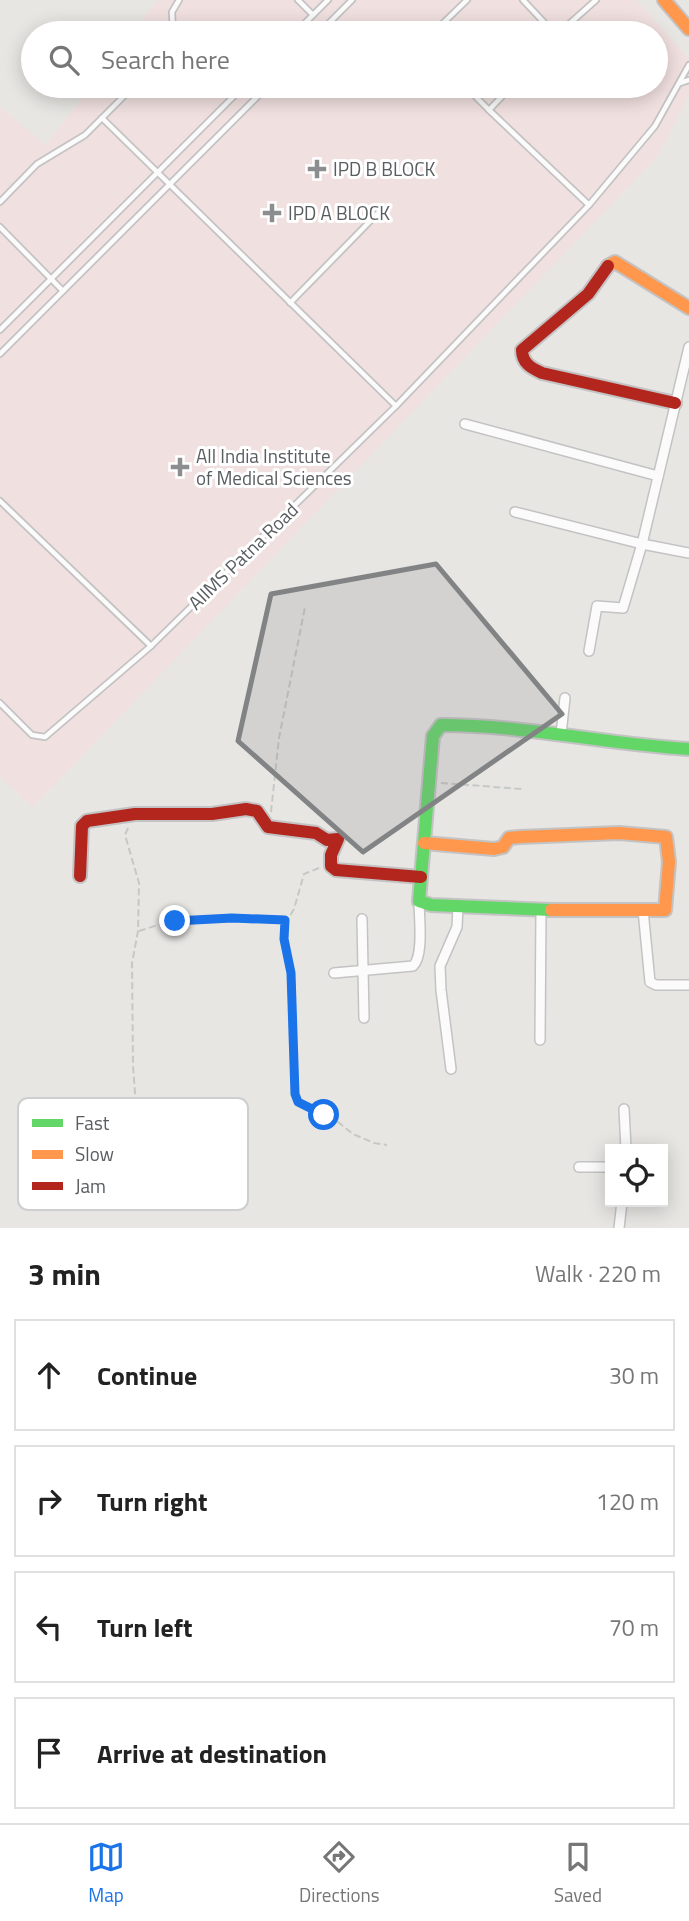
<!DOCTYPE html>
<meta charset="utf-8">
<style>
:root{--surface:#fff;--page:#f6f6f6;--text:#222;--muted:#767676;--line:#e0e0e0;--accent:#1a73e8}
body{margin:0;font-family:"Titillium Web",sans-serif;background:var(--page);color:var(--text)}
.controls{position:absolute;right:21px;bottom:21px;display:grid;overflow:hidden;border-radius:0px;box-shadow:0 4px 18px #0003}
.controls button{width:63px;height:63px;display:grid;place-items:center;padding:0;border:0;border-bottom:2px solid var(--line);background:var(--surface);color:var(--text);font:35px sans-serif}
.stop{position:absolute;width:21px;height:21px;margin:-16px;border:5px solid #1a73e8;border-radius:50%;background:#fff}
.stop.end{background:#1a73e8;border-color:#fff;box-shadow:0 2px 7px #0008}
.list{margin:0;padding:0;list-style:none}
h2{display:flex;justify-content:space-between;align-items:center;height:91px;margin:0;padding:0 28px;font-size:30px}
h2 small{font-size:23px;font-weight:400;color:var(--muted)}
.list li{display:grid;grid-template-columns:46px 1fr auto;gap:21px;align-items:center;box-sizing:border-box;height:112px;margin:0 14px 14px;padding:0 14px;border:2px solid var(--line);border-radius:0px}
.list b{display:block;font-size:26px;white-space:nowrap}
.list em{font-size:23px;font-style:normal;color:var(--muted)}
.icon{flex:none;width:38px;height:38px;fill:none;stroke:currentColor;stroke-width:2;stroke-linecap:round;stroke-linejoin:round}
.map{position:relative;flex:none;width:689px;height:1228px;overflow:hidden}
.search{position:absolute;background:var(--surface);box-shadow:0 4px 18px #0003;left:21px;right:21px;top:21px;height:77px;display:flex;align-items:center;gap:18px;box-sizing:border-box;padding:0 24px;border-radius:38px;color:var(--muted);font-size:26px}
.sheet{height:595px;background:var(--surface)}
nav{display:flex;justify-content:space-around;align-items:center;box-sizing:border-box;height:98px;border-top:2px solid var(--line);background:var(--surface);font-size:19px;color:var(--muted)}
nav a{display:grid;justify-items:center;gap:4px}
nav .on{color:var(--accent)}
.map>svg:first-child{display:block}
</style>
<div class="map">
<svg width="689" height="1228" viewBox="0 0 689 1228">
<rect width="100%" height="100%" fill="#e8e6e3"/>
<path fill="#f1e0e0" d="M158 0H636L689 59V94L658 156 33 807 0 777V107L46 145 92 86H656V33H133Z"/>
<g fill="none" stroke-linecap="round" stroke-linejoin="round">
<g stroke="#c4c3c4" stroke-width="8">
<g id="lane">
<path d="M298 0 313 15"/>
<path d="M523 0 554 33"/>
<path d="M173 33 172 12 179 0"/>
<path d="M295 33 328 0"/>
<path d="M319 33 352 0"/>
<path d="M433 33 467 0"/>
<path d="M559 33 596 0"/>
<path d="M680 83 689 80"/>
<path d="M465 86 489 110"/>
<path d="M0 202 37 164 85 135 134 86"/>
<path d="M589 205 655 126 689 65"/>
<path d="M0 227 63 291"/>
<path d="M290 303 378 213"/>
<path d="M0 330 244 86"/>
<path d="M0 354 268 86"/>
<path d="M396 406 589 205 489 110 512 86"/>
<path d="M0 501 151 646 396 406 102 118"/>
<path d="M0 703 32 735 45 737 151 646"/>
</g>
</g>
<g stroke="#c4c3c4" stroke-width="12">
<g id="street">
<path d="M465 424 658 476"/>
<path d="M515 512 642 544 689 553"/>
<path d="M589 651 597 606 623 608 642 544 689 347"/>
<path d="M561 734 565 698"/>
<path d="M643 910 650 982 656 985H689"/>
<path d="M362 919 364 1018"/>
<path d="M334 973 413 966C424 956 419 917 419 901"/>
<path d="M540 1040 541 910"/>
<path d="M451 1069 441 990 440 966 457 927 458 906"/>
<path d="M624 1109 626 1149"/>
<path d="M579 1167H610"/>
<path d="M619 1228 622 1202"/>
</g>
</g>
<g stroke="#c3c3c4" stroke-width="16">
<path id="fast" d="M551 910 431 905 419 901 433 736 441 725C524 725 606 744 689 749"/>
</g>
<g stroke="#c3c3c4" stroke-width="16">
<g id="slow">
<path d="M664 0 689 29"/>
<path d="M608 266 615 262 689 308"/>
<path d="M424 843 494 849 503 847 509 838 520 837 619 833 666 837 669 862 665 910H551"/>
</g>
</g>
<g stroke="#c3c3c4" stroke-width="16">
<g id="jam">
<path d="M608 266 588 294 522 350C522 363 531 368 542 373L675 403"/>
<path d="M80 876 82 826 87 821 135 814H212L246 809 257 811 268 827 316 833 327 840 338 839 331 855V866L336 870 421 877"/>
</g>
</g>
<g stroke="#c5c9c5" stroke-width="2" stroke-dasharray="7 3.5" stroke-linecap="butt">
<path d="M441 783 522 789"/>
<path d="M271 812 279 738 305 607"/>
<path d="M128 828 125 835 139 883 138 931 132 963 133 1066 136 1106"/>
<path d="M319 868 304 874 294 909 283 928 291 973 295 1094 298 1102 338 1122 353 1134 374 1143 387 1145"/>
<path d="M139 931C149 928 160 924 171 921 208 914 248 919 285 920"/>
</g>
<use href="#lane" stroke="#fcfbfb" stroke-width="4.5"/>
<use href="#street" stroke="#fcfbfb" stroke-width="9"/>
<use href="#fast" stroke="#63d668" stroke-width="12"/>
<use href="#slow" stroke="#ff974d" stroke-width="12"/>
<use href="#jam" stroke="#b3261e" stroke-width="12"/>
</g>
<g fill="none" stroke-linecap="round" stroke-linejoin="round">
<path stroke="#1a73e8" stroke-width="9" d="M175 921 232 918 285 920 284 939 291 973 295 1094 298 1102 324 1115"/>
</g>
<path fill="#818385" fill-opacity="0.2" stroke="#818385" stroke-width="5" stroke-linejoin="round" d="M436 564 562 714 363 852 238 741 271 594Z"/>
<g fill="#8b8d8e" stroke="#fff" stroke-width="2.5">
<path d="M313.5 158.5h7v7h7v7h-7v7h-7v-7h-7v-7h7z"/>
<path d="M268.5 202.5h7v7h7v7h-7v7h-7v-7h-7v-7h7z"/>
<path d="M176.5 456.5h7v7h7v7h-7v7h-7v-7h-7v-7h7z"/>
</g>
<g text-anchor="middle" stroke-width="6" stroke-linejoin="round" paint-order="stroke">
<g font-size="19" fill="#595d60" stroke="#fff" text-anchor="start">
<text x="333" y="176">IPD B BLOCK</text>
<text x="288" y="220">IPD A BLOCK</text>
<text x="196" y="463">All India Institute<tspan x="196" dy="22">of Medical Sciences</tspan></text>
</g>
<g font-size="19" fill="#595d60" stroke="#fff">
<text transform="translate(243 556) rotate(-44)" y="7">AIIMS Patna Road</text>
</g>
</g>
<rect x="18" y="1098" width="230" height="112" rx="10" fill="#fff" stroke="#cdcecf" stroke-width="2"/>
<rect x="32" y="1119" width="31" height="8" fill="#63d668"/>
<rect x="32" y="1150" width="31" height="9" fill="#ff974d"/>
<rect x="32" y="1182" width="31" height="8" fill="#b3261e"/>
<g font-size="19" fill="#595d60">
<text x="75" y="1130">Fast</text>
<text x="75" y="1161">Slow</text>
<text x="75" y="1193">Jam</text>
</g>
</svg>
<div class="controls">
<button><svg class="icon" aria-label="locate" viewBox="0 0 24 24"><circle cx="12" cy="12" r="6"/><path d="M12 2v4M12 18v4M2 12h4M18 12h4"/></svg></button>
</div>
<div class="stop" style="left:324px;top:1115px"></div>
<div class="stop end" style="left:175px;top:921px"></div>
<div class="search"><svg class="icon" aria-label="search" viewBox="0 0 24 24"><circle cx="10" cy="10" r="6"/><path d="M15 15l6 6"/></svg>Search here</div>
</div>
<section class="sheet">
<h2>3 min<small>Walk · 220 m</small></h2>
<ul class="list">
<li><svg class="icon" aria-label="ahead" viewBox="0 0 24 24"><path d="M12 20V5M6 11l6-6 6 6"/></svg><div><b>Continue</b></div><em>30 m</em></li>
<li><svg class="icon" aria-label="right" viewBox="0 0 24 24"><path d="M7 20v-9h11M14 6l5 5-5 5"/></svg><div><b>Turn right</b></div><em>120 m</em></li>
<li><svg class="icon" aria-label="left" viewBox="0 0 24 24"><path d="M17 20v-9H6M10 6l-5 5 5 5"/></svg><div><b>Turn left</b></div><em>70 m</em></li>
<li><svg class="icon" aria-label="arrive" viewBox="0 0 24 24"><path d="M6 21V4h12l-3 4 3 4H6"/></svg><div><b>Arrive at destination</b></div></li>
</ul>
</section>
<nav>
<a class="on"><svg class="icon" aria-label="map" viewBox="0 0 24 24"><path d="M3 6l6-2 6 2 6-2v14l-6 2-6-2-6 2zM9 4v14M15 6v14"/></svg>Map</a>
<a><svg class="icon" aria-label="directions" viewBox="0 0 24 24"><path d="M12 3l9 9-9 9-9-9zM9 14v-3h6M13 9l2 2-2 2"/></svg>Directions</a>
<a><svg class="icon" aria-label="saved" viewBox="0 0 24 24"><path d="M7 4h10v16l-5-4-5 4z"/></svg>Saved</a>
</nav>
